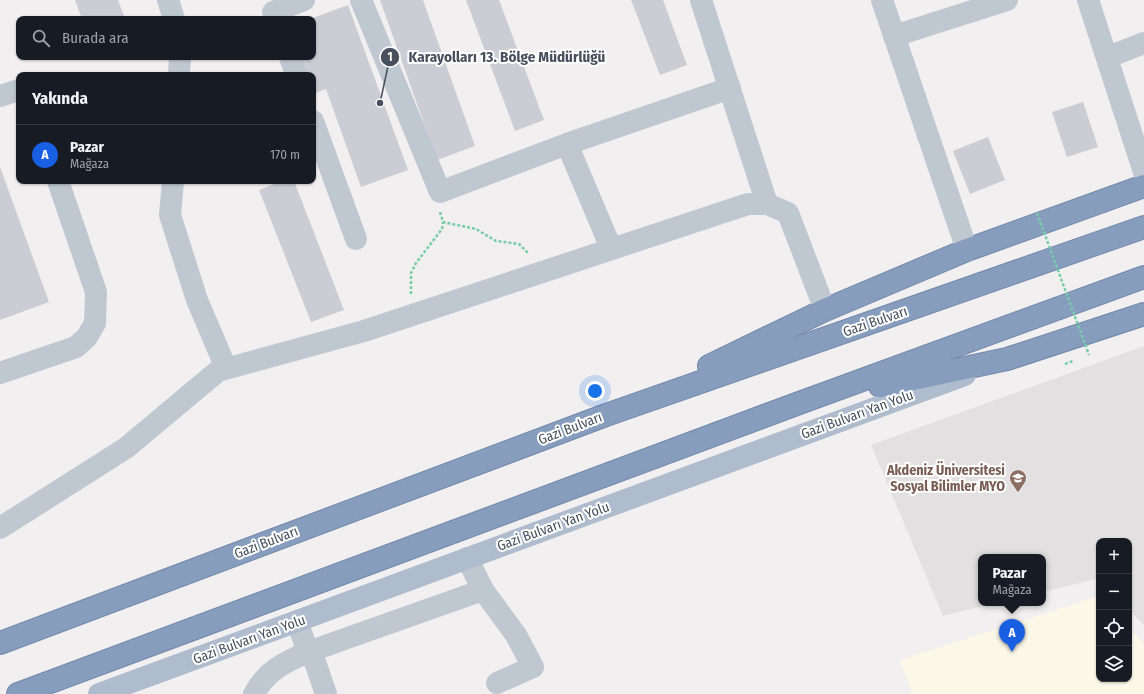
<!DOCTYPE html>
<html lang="tr">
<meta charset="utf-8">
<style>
:root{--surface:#171b24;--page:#20242c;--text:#f1f3f6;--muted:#9ea1a6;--line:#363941;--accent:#195fe1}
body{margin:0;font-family:"Fira Sans Condensed",sans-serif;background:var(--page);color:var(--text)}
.controls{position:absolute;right:12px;bottom:12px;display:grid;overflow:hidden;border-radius:8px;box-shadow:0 1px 3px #0004}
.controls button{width:36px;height:36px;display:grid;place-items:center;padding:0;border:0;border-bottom:1px solid var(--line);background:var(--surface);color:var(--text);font:20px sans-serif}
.you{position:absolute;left:595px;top:391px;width:14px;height:14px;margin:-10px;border:3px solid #fff;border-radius:50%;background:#1a73e8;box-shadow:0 0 0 6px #1a73e833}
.badge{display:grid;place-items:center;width:26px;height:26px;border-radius:50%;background:var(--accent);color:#fff;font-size:13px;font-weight:700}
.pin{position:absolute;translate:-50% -33px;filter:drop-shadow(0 1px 2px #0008)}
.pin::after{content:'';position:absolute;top:21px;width:14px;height:12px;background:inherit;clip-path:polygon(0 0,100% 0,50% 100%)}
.popup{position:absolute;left:978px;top:554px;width:68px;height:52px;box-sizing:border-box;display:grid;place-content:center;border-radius:8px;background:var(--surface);filter:drop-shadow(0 1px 3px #0005);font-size:13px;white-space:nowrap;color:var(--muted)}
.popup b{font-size:15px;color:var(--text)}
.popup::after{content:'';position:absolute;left:50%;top:100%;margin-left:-8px;border:8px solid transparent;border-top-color:var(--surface)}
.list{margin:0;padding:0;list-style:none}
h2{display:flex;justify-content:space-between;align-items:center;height:52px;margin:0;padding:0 16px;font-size:17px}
h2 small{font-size:13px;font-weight:400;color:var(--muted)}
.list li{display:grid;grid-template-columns:26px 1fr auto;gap:12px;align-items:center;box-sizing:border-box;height:60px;padding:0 16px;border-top:1px solid var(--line)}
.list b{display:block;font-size:15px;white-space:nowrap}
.list p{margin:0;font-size:13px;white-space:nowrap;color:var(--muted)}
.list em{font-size:13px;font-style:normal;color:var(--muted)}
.icon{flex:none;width:22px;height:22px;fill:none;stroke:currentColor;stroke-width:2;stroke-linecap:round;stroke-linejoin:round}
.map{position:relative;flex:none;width:1144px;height:694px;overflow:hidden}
.search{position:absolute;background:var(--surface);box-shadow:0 1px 3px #0004;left:16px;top:16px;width:300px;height:44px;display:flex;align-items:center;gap:10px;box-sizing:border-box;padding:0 14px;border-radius:8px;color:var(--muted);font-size:15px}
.panel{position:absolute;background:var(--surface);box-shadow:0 1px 3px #0004;left:16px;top:72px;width:300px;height:112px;border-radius:8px}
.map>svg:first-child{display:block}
</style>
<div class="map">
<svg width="1144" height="694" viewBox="0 0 1144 694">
<rect width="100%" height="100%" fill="#f1efef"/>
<path fill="#fcf8e8" d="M1099 596V679H1129V628L1144 644V694H913L900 660Z"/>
<path fill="#e2e0e1" d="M1144 346V625L1129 610V541H1099V578L1043 592V557H981V603H995L943 616 871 445Z"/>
<g fill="#cccdd4">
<path d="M75 0H118L125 19H82Z"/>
<path d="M380 0H423L475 146 437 160Z"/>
<path d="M466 0H499L544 120 515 131Z"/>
<path d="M631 0H663L687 65 660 75Z"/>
<path d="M348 5 408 170 361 187 326 89 313 94V75H300L293 57H313V19H310Z"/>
<path d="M1083 102 1098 147 1067 157 1052 112Z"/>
<path d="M988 137 1005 180 970 194 953 151Z"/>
<path d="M0 167 49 302 0 320Z"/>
<path d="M282 181H294L344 310 311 322 259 190Z"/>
</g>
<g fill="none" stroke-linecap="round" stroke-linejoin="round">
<g stroke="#7288aa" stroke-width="24">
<g id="highway">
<path d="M709 366 825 310 967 250 1144 186"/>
<path d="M880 386 1007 359 1144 314"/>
<path d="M0 643 606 415 1144 227"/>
<path d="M18 694 802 402 1144 277"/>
</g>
</g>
<g stroke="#75cda9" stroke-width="2.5" stroke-dasharray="3 2" stroke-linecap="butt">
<path d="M440 212 443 222 476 229 496 241 519 244 529 254"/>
<path d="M411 294V273L416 263 442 229 443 222"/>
<path d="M1065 364 1073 361"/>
</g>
<g stroke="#bfc8d1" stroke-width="22">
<path d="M168 0 174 19"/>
<path d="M361 0 440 192 567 144 611 248"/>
<path d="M701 0 767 204"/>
<path d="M882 0 967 250"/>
<path d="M1088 0 1144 172"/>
<path d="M276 19 273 12 304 0"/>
<path d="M894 36 1007 0"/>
<path d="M290 57 296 75"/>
<path d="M1108 57 1144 43"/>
<path d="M179 75 180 57"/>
<path d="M0 96 19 90"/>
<path d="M313 121 356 239"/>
<path d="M567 144 730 88"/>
<path d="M173 181 170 215 197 300 226 368"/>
<path d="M0 373 76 347 87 337 95 323 96 292 58 181"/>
<path d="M0 528 126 448 218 371 364 331 748 204H767L788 213 825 310"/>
<path d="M467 558 483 590 516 635 533 667 497 683"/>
<path d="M254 694C266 671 285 662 308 652L297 621"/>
<path d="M326 694 315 662 308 652 483 590"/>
</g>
<path stroke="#afbcce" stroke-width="22" d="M99 694 965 375"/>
<use href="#highway" stroke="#879dbe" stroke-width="22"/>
<path stroke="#75cda9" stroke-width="2.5" stroke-dasharray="3 2" stroke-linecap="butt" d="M1037 213 1089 355"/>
</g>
<defs>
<g id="university-pin" transform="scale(0.9)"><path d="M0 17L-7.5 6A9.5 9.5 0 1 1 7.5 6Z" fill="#8d6e63" stroke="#fff"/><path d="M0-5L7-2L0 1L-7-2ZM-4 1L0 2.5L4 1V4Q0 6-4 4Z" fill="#fff"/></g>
</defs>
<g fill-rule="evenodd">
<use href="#university-pin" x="1018" y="478"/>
</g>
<g text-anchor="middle" stroke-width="4" stroke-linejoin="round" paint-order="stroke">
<g font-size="14" fill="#47505c" stroke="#fff">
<text transform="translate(875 321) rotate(-19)" y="5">Gazi Bulvarı</text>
<text transform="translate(857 414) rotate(-20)" y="5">Gazi Bulvarı Yan Yolu</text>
<text transform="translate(570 428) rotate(-21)" y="5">Gazi Bulvarı</text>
<text transform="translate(553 526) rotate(-20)" y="5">Gazi Bulvarı Yan Yolu</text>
<text transform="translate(266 542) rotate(-21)" y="5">Gazi Bulvarı</text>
<text transform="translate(249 639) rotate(-20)" y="5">Gazi Bulvarı Yan Yolu</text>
</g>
<g font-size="14" font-weight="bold" fill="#785e54" stroke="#fff" text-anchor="end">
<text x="1005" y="475">Akdeniz Üniversitesi<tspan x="1005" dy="16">Sosyal Bilimler MYO</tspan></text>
</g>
</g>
<path fill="none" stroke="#47505c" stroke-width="1.5" d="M380 103L390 57"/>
<g fill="#47505c" stroke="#fff" stroke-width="1.5">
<circle cx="380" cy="103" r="4"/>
<circle cx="390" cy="57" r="10"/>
</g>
<g font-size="12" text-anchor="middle" font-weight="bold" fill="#fff">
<text x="390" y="61">1</text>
</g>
<g font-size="15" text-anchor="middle" font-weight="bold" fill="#47505c" stroke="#fff" stroke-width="4" stroke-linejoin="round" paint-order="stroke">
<text x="507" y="62">Karayolları 13. Bölge Müdürlüğü</text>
</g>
</svg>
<div class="controls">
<button>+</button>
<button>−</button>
<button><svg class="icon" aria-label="locate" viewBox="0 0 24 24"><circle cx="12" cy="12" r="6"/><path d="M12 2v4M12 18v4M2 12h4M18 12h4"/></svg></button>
<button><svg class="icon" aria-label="layers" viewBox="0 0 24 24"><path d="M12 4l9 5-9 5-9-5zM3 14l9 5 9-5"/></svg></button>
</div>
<div class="you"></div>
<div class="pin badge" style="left:1012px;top:652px">A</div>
<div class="popup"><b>Pazar</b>Mağaza</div>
<div class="search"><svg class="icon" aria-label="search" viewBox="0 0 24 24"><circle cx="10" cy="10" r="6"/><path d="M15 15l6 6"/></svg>Burada ara</div>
<section class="panel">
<h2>Yakında<small></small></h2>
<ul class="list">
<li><span class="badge">A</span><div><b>Pazar</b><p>Mağaza</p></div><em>170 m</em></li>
</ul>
</section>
</div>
